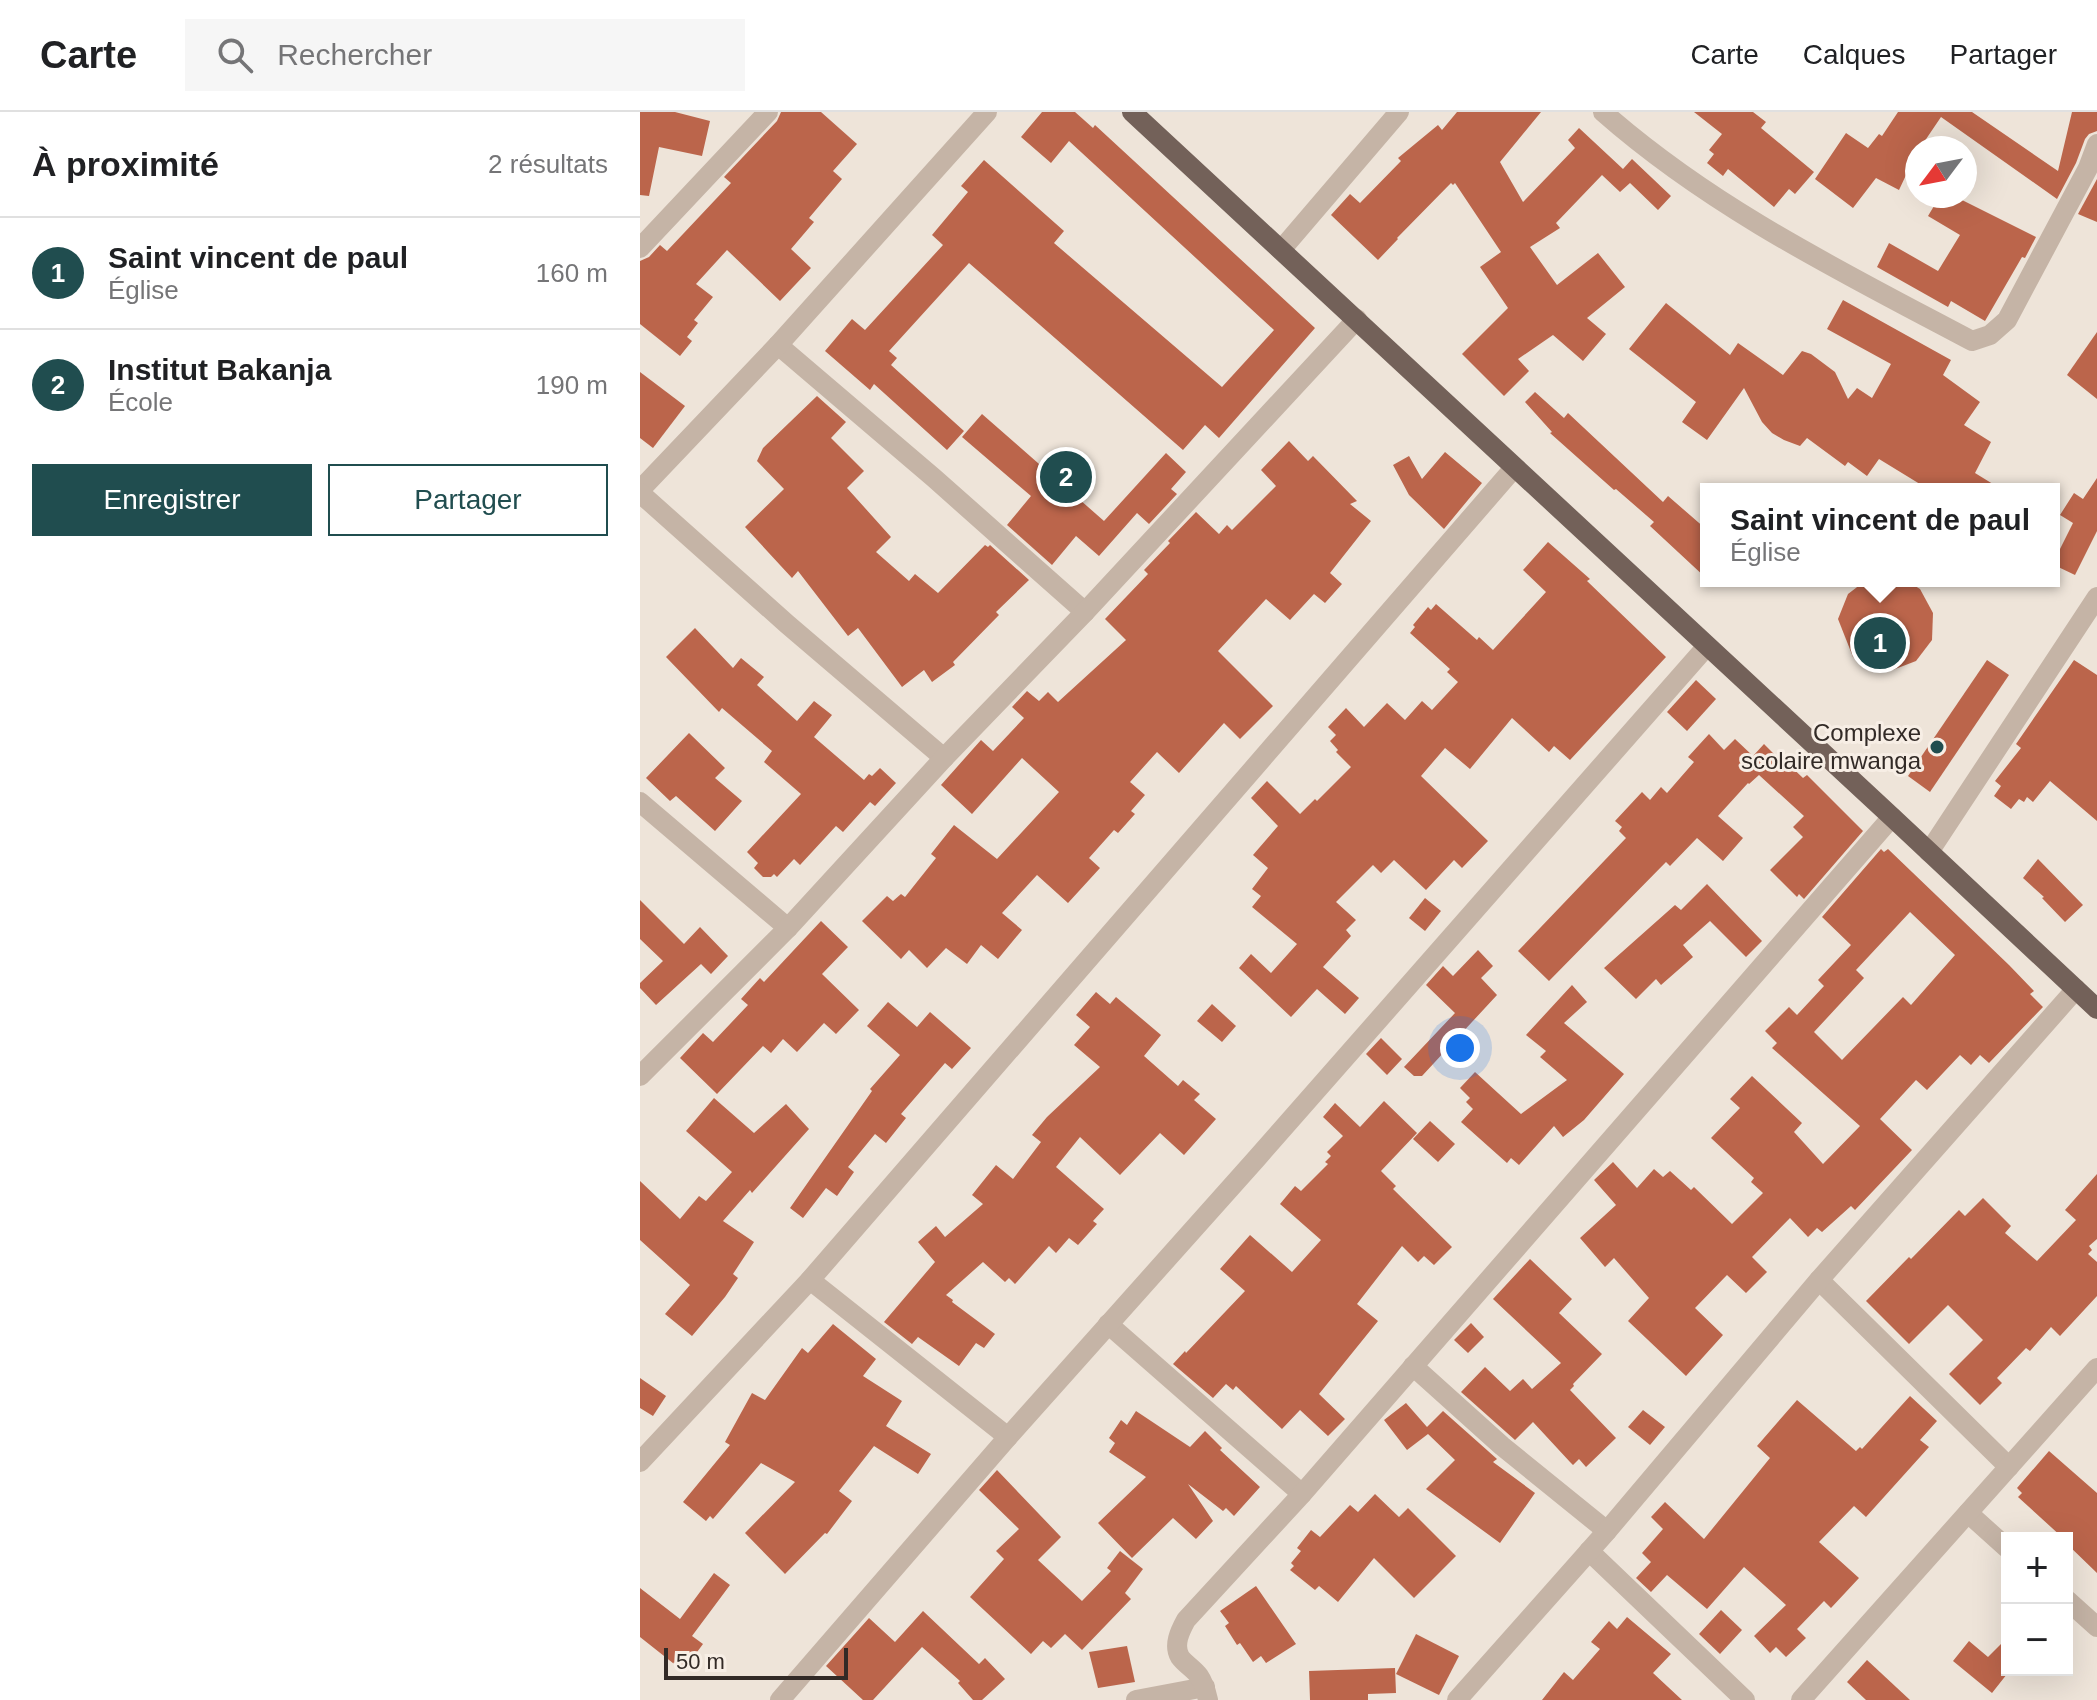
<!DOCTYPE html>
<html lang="fr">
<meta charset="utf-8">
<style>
:root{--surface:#fff;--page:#f6f6f6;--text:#202124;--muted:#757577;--line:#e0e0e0;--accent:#204d4f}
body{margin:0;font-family:Helvetica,sans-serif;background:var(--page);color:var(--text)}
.controls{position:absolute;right:24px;bottom:24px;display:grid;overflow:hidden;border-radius:0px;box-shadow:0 8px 32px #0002}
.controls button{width:72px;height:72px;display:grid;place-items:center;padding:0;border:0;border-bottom:2px solid var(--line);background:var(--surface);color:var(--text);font:40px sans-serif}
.compass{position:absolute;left:1265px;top:24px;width:72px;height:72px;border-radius:50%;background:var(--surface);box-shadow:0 8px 32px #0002;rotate:238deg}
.scale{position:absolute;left:24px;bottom:20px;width:184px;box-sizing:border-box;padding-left:8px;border:4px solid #322a26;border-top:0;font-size:22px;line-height:28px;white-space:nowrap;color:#322a26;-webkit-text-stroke:6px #f7eee5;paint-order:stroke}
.you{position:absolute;left:820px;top:936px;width:28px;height:28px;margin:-20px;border:6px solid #fff;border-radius:50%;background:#1a73e8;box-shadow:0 0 0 12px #1a73e833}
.badge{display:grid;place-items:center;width:52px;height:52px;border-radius:50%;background:var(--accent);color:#fff;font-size:26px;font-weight:700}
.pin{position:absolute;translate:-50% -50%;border:4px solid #fff;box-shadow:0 2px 8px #0006}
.popup{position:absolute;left:1060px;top:371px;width:360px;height:104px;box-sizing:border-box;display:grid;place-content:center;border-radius:0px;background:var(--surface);filter:drop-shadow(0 2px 6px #0005);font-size:26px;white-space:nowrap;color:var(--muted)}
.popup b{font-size:30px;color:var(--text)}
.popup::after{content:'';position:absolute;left:50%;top:100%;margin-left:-16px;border:16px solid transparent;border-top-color:var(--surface)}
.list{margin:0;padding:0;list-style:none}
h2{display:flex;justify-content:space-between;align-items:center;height:104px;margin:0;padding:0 32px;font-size:34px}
h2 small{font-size:26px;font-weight:400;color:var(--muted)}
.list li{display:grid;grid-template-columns:52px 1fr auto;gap:24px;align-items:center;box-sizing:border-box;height:112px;padding:0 32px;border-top:2px solid var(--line)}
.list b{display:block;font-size:30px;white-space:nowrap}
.list p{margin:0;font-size:26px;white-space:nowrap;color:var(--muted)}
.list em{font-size:26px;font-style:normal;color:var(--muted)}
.actions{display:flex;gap:16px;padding:24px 32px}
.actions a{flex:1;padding:18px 0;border:2px solid var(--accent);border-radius:0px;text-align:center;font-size:28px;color:var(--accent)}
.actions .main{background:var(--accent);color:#fff}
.icon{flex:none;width:44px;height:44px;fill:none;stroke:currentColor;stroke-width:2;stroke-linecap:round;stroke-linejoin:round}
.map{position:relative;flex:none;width:1457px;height:1588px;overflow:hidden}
header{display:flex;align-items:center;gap:48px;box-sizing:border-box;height:112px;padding:0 40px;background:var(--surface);border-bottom:2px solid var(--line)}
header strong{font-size:38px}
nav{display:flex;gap:44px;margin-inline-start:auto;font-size:28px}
.search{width:560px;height:72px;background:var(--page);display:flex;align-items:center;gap:20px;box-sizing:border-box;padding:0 28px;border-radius:0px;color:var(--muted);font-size:30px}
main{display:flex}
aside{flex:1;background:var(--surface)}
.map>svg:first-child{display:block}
</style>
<header>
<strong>Carte</strong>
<div class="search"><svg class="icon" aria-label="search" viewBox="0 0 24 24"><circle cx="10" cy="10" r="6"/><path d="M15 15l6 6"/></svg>Rechercher</div>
<nav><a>Carte</a><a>Calques</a><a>Partager</a></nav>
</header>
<main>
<aside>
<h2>À proximité<small>2 résultats</small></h2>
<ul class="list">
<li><span class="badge">1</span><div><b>Saint vincent de paul</b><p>Église</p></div><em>160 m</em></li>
<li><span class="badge">2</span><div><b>Institut Bakanja</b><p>École</p></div><em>190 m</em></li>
</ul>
<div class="actions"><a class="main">Enregistrer</a><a>Partager</a></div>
</aside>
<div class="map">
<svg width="1457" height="1588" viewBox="0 0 1457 1588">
<rect width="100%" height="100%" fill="#eee4d9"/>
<g fill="#bb654b" fill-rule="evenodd">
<path d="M0 0H35L70 9 62 44 19 35 9 84 0 83Z"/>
<path d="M141 0H181L217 32 193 59 202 67 169 106 174 110 151 137 171 156 140 189 87 138 56 172 73 185 54 208 58 211 47 225 52 229 40 244 0 212V149L9 145 20 133 27 139 91 71 84 65 137 9Z"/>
<path d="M402 0H435L453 16 455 13 675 216 579 326 565 313 543 338 329 151 249 239 257 246 251 253 324 319 307 338 234 272 230 278 185 239 212 207 225 218 303 133 292 123 328 80 321 74 344 48 424 119 414 131 582 275 634 218 429 29 411 51 381 25Z"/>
<path d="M817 0H901L860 50 883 90 935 36 928 28 939 16 983 57 992 47 1031 84 1018 98 990 71 980 80 962 63 916 111 920 116 890 135 917 173 958 141 985 175 947 206 966 222 943 249 913 223 878 247 889 259 864 284 822 242 868 196 840 155 861 140 815 71 813 73 811 71 757 126 758 127 738 148 691 103 710 82 720 91 761 49 758 46 798 13 802 18Z"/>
<path d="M1054 0H1113L1126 10 1121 16 1174 60 1155 82 1149 77 1134 95 1088 57 1083 64 1067 51 1074 42 1069 38 1082 22Z"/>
<path d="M1258 0H1332L1418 59 1432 0H1457V19L1449 22 1445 27 1436 51 1417 87 1301 5 1280 36H1277V69L1267 61 1259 78 1236 66 1213 96 1175 67 1206 21 1228 36 1239 22 1242 24Z"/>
<path d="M1457 67V110L1438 102Z"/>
<path d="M1300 84H1314L1396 125 1385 146 1382 145 1345 209 1311 189 1308 195 1237 155 1249 131 1298 159 1320 123 1288 104Z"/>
<path d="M1203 188 1311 248 1303 263 1340 290 1324 313 1351 330 1335 361 1361 377H1288L1239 347 1227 364 1208 350 1205 354 1167 326 1160 334 1144 328 1132 321 1122 310 1104 276 1067 328 1042 310 1056 290 989 237 1026 191 1090 243 1098 231 1143 263 1162 239 1171 242 1195 260 1208 287 1217 276 1232 286 1251 252 1187 217Z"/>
<path d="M1457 220V287L1427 263Z"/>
<path d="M0 260 45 294 13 336 0 326Z"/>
<path d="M895 280 924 306 928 301 1023 390 1028 384 1066 417V466L1010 414 1014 410 976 377 974 378 910 321 912 320 885 290Z"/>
<path d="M177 284 206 310 191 326 224 359 207 376 251 425 236 440 269 469 275 462 298 481 345 433 348 435 350 433 389 468 356 500 359 503 313 550 315 553 292 570 284 558 262 575 218 516 208 524 158 459 152 466 105 415 144 377 117 349 123 336Z"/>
<path d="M342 302 464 409 526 341 546 360 531 377 537 382 509 412 497 401 459 444 436 424 412 453 367 413 391 384 322 325Z"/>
<path d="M649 329 668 349 673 344 717 389 710 392 731 409 690 461 702 472 685 491 674 482 650 508 626 487 578 539 633 594 600 627 584 611 539 661 517 640 490 670 505 683 491 699 495 702 478 721 474 718 449 746 460 756 428 791 397 763 362 801 382 818 358 847 341 833 327 852 306 836 287 856 269 838 261 847 222 809 247 784 253 789 261 782 265 785 296 746 291 742 314 713 357 747 419 680 382 646 332 702 301 673 341 628 353 639 384 606 372 595 387 579 399 589 408 580 418 590 486 528 465 507 508 462 504 458 530 431 528 429 556 400 579 422 587 413 592 418 636 374 621 358Z"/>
<path d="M805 340 842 371 804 417 769 383 753 353 769 344 782 367Z"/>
<path d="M1457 366V419L1435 463 1414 453V449L1433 411 1420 403 1434 381 1443 387Z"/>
<path d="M908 430 950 467 947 469 1026 545 930 648 914 634 909 640 872 606 830 657 805 636 781 664 848 729 822 756 814 748 786 778 754 748 741 761 733 753 696 790 716 808 706 818 711 824 683 855 719 886 705 902 677 877 651 905 599 856 611 842 631 861 657 832 612 795 621 784 612 777 628 756 613 743 638 714 611 686 627 669 660 702 675 687 677 689 711 655 696 640 698 638 690 629 696 623 688 615 706 596 724 615 747 591 765 608 782 589 792 598 818 570 807 560 810 557 770 521 775 515 773 513 788 495 791 498 796 492 837 528 839 525 853 538 906 480 883 458Z"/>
<path d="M1225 469H1267L1280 477 1293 501 1292 528 1276 549 1250 559 1213 545 1198 507 1208 482Z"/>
<path d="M55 516 93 556 101 546 124 565 117 573 157 609 174 589 192 603 174 625 224 668 229 662 232 664 240 656 256 671 235 694 230 690 203 720 196 714 160 753 154 747 137 765 134 762 131 765H123L114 756 118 751 107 740 161 682 124 650 132 639 82 596 79 600 26 545Z"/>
<path d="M1347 548 1369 563 1290 680 1268 664Z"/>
<path d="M1434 548 1457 563V709L1410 669 1393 690 1387 685 1384 690 1379 687 1371 697 1354 684 1361 674 1355 669 1381 636 1376 632Z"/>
<path d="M1056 568 1076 587 1047 619 1027 600Z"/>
<path d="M49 621 85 656 75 666 102 689 75 719 36 684 30 689 6 666Z"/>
<path d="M1069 622 1084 638 1095 627 1113 644 1124 632 1139 647 1141 645 1163 666 1167 663 1223 719 1164 787 1159 782 1157 785 1130 758 1163 725 1153 715 1164 704 1119 663 1109 672 1108 671 1078 704 1103 726 1083 749 1057 726 1030 754 1026 750 909 869 878 839 986 726 979 719 982 715 975 709 1002 680 1010 688 1021 675 1027 681 1054 650 1048 645Z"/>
<path d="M1241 737 1244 740 1248 737 1369 853 1394 879 1390 882 1403 895 1349 951 1340 943 1331 953 1320 943 1287 978 1276 968 1240 1007 1272 1038 1215 1098 1211 1094 1182 1120 1177 1116 1168 1125 1150 1106 1112 1145 1127 1160 1106 1181 1087 1163 1055 1196 1083 1223 1046 1264 988 1209 1009 1186 974 1146 965 1155 940 1126 976 1093 954 1068 973 1050 997 1076 1014 1057 1023 1065 1030 1059 1051 1078 1054 1075 1092 1112 1123 1081 1111 1070 1114 1066 1071 1026 1100 996 1090 987 1112 964 1162 1011 1154 1020 1183 1052 1220 1014 1132 936 1137 931 1125 919 1149 895 1157 903 1184 874 1178 868 1211 833 1182 805ZM1270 800 1315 843 1271 893 1263 885 1202 948 1174 920 1224 866 1216 858Z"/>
<path d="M1398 747 1443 793 1425 810 1402 786 1404 785 1383 766Z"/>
<path d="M1067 772 1122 829 1106 845 1070 809 1043 833 1053 845 1021 873 1016 867 996 887 964 856 1035 793 1041 798Z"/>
<path d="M785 786 801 799 785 819 769 806Z"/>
<path d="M0 788 44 832 60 815 88 844 71 862 61 852 16 893 0 876V871L23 849 0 827Z"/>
<path d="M181 809 208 835 182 862 219 898 196 922 184 911 157 940 143 927 131 941 123 934 77 982 40 946 63 921 73 930 108 893 101 887 120 866 124 870Z"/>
<path d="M838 838 853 854 841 866 857 883 782 964H774L764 955 815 901 786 873 803 854 813 864Z"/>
<path d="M932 873 947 890 924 911 984 962 944 1008 923 1025 914 1014 879 1053 871 1046 867 1051 821 1010 833 997 826 990 830 986 820 976 835 960 881 1002 927 968 900 945 906 939 886 923Z"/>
<path d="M456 880 470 892 476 885 521 923 504 944 538 974 543 968 560 982 554 988 576 1007 544 1043 520 1021 480 1063 440 1025 416 1055 464 1097 453 1109 457 1112 438 1133 429 1126 416 1141 409 1134 375 1172 369 1166 365 1170 343 1150 306 1183 313 1188 312 1190 355 1222 344 1236 336 1231 319 1254 278 1225 272 1232 244 1210 295 1150 278 1130 296 1114 305 1125 343 1092 332 1083 356 1053 373 1067 401 1030 392 1023 407 1005 460 955 434 933 450 915 436 903Z"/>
<path d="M248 890 277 915 290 900 331 936 312 957 305 951 261 1002 266 1006 246 1031 235 1022 208 1055 214 1060 197 1084 186 1076 163 1106 150 1096 232 979 230 977 260 943 227 914Z"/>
<path d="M572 892 596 914 582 930 557 909Z"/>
<path d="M741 926 762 947 747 963 726 942Z"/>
<path d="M74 986 114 1021 146 992 169 1017 112 1081 110 1078 83 1109 114 1130 93 1162 98 1166 85 1185 52 1224 25 1202 50 1173 0 1128V1069L40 1107 59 1084 66 1089 92 1060 46 1019Z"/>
<path d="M744 989 777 1021 741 1059 756 1074 753 1077 812 1135 794 1153 784 1144 778 1150 762 1134 717 1192 738 1209 679 1282 705 1307 688 1324 660 1298 642 1317 596 1274 593 1278 586 1272 573 1286 533 1252 545 1239 546 1241 605 1179 580 1157 610 1123 652 1160 681 1128 640 1092 655 1074 661 1079 688 1052 685 1050 691 1044 687 1040 703 1024 683 1005 695 991 720 1015Z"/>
<path d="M790 1009 815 1032 798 1050 773 1027Z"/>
<path d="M1457 1062V1127L1449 1134 1452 1138 1448 1142 1457 1150V1184L1420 1224 1411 1215 1390 1239 1386 1236 1357 1266 1362 1271 1340 1293 1309 1262 1343 1228 1308 1193 1269 1232 1226 1189 1269 1145 1271 1147 1319 1098 1325 1104 1343 1086 1371 1114 1365 1121 1397 1149 1436 1108 1425 1098Z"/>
<path d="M890 1147 932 1187 919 1201 962 1242 933 1272 934 1274 930 1278 976 1326 946 1355 939 1347 933 1353 930 1350 893 1310 875 1328 821 1280 845 1255 870 1279 883 1267 892 1277 921 1251 853 1187Z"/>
<path d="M831 1211 844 1225 828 1241 814 1228Z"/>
<path d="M193 1212 236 1247 223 1264 262 1289 246 1314 291 1342 278 1362 234 1334 199 1379 212 1389 187 1422 185 1421 145 1462 105 1421 155 1370 121 1351 73 1407 70 1404 66 1409 43 1390 90 1333 85 1330 112 1281 125 1288 162 1236 168 1241Z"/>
<path d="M0 1266 26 1284 13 1304 0 1296Z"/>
<path d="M1270 1284 1297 1309 1280 1328 1289 1335 1226 1405 1214 1394 1179 1430 1219 1466 1191 1496 1184 1489 1157 1517 1166 1526 1146 1545 1136 1535 1130 1541 1114 1524 1146 1493 1104 1455 1067 1497 1027 1463 1011 1480 996 1466 1011 1450 1002 1441 1023 1417 1011 1405 1025 1390 1064 1427 1130 1346 1117 1334 1157 1288 1216 1339 1220 1335 1222 1337Z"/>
<path d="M766 1291 787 1315 803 1299 857 1347 853 1350 895 1381 860 1431 786 1377 815 1348 788 1322 767 1338 744 1308Z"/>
<path d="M1003 1298 1025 1315 1010 1333 988 1315Z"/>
<path d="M496 1299 550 1335 565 1319 582 1336 580 1338 620 1375 594 1404 586 1396 583 1399 548 1372 573 1409 556 1427 533 1406 492 1446 458 1411 506 1365 469 1340 475 1331 469 1326 481 1308 487 1313Z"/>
<path d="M1409 1339 1457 1381V1461L1427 1432V1426H1423L1378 1385 1382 1381 1377 1376Z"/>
<path d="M357 1358 421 1425 398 1448 442 1489 471 1459 467 1456 480 1439 503 1457 485 1481 491 1487 442 1538 425 1522 411 1536 403 1529 391 1542 330 1485 364 1447 356 1439 379 1417 339 1378Z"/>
<path d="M735 1382 759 1405 768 1396 816 1444 774 1486 734 1446 698 1490 679 1474 675 1478 650 1458 654 1454 651 1451 661 1439 657 1436 671 1418 680 1425 710 1393 718 1400Z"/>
<path d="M74 1461 90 1473 52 1524 63 1532 43 1559 0 1525V1476L40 1507Z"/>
<path d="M616 1474 656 1532 626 1551 621 1544 613 1550 600 1531 597 1533 585 1514 589 1511 580 1499Z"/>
<path d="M1081 1498 1102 1518 1080 1542 1059 1522Z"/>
<path d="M283 1499 339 1552 345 1546 365 1567 342 1588H333L318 1571 320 1569 282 1535 233 1588H223L186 1554 229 1506 255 1530Z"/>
<path d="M987 1505 1031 1542 1013 1561 1042 1588H902L924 1560 933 1568 960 1537 951 1530 969 1509 977 1517Z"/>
<path d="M776 1522 819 1544 799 1583 756 1562Z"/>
<path d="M1367 1526V1562L1352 1581 1313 1549 1329 1529 1348 1545Z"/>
<path d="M487 1534 495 1570 458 1576 449 1540Z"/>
<path d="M1227 1548 1270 1588H1226L1207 1570Z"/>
<path d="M755 1556 756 1581 728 1582V1588H670L669 1559Z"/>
</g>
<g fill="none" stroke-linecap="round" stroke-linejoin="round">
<g stroke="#c5b4a6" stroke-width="20">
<path d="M963 0C1073 97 1204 161 1332 229L1350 223 1367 208 1448 56 1457 32"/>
<path d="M0 136 128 0"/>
<path d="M641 138 759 0"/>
<path d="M138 233 294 366 445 500"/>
<path d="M0 378 138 233 347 0"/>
<path d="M0 381 147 512 304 646"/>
<path d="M0 690 148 816"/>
<path d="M1289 740 1457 485"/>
<path d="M0 964 148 816 304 646 445 500 717 207"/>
<path d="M170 1168 368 1325"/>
<path d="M1179 1168 1369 1355"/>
<path d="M468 1212 662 1382"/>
<path d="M773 1254 862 1334 967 1419"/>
<path d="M0 1350 170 1168 874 356"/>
<path d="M1328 1401 1367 1436"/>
<path d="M949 1439 1105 1588"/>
<path d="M1427 1488 1457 1515"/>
<path d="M140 1588 368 1325 617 1046 1067 534"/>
<path d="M496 1588 565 1575"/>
<path d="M568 1588C566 1579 564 1571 559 1564 554 1557 545 1552 540 1545 533 1533 540 1519 546 1508L662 1382 1252 705"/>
<path d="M817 1588 967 1419 1179 1168 1436 877"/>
<path d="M1161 1588 1457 1256"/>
</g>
<path stroke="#736159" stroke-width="20" d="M492 0 1252 705 1457 897"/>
</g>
<circle fill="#204d4f" stroke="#f7eee5" stroke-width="3" cx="1297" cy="635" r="8"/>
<g text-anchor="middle" stroke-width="6" stroke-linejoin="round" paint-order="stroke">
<g font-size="24" fill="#322a26" stroke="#f7eee5" text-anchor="end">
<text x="1281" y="629">Complexe<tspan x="1281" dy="28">scolaire mwanga</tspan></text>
</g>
</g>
</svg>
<div class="controls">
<button>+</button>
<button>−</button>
</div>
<svg class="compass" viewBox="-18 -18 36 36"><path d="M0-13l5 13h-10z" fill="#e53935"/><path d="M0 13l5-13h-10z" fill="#757577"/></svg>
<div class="scale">50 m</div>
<div class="you"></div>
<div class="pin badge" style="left:1240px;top:531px">1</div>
<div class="popup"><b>Saint vincent de paul</b>Église</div>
<div class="pin badge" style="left:426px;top:365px">2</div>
</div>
</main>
